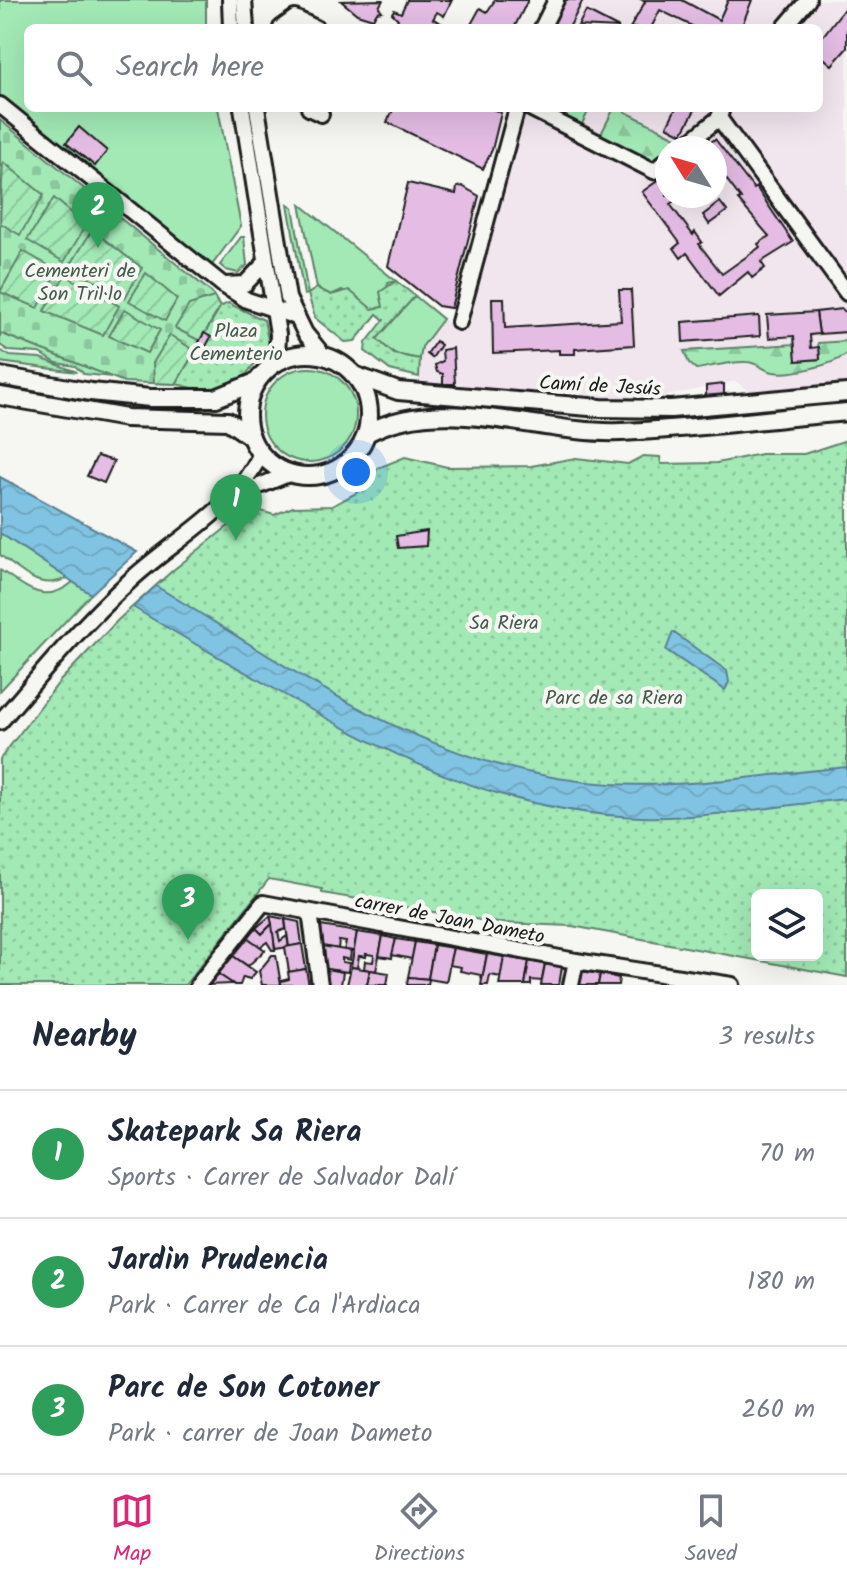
<!DOCTYPE html>
<meta charset="utf-8">
<style>
:root{--surface:#fff;--page:#f2f2f3;--text:#1f2937;--muted:#747a83;--line:#e0e1e3;--accent:#db2777}
body{margin:0;font-family:Kalam,sans-serif;background:var(--page);color:var(--text)}
.controls{position:absolute;right:24px;bottom:24px;display:grid;overflow:hidden;border-radius:12px;box-shadow:0 8px 32px #0002}
.controls button{width:72px;height:72px;display:grid;place-items:center;padding:0;border:0;border-bottom:2px solid var(--line);background:var(--surface);color:var(--text);font:40px sans-serif}
.compass{position:absolute;left:655px;top:136px;width:72px;height:72px;border-radius:50%;background:var(--surface);box-shadow:0 8px 32px #0002;rotate:307deg}
.you{position:absolute;left:356px;top:472px;width:28px;height:28px;margin:-20px;border:6px solid #fff;border-radius:50%;background:#1a73e8;box-shadow:0 0 0 12px #1a73e833}
.badge{display:grid;place-items:center;width:52px;height:52px;border-radius:50%;background:var(--accent);color:#fff;font-size:26px;font-weight:700}
.pin{position:absolute;translate:-50% -66px;filter:drop-shadow(0 2px 4px #0008)}
.pin::after{content:'';position:absolute;top:42px;width:28px;height:24px;background:inherit;clip-path:polygon(0 0,100% 0,50% 100%)}
.list{margin:0;padding:0;list-style:none}
h2{display:flex;justify-content:space-between;align-items:center;height:104px;margin:0;padding:0 32px;font-size:34px}
h2 small{font-size:26px;font-weight:400;color:var(--muted)}
.list li{display:grid;grid-template-columns:52px 1fr auto;gap:24px;align-items:center;box-sizing:border-box;height:128px;padding:0 32px;border-top:2px solid var(--line)}
.list b{display:block;font-size:30px;white-space:nowrap}
.list p{margin:0;font-size:26px;white-space:nowrap;color:var(--muted)}
.list em{font-size:26px;font-style:normal;color:var(--muted)}
.icon{flex:none;width:44px;height:44px;fill:none;stroke:currentColor;stroke-width:2;stroke-linecap:round;stroke-linejoin:round}
.map{position:relative;flex:none;width:847px;height:985px;overflow:hidden}
.search{position:absolute;background:var(--surface);box-shadow:0 8px 32px #0002;left:24px;right:24px;top:24px;height:88px;display:flex;align-items:center;gap:20px;box-sizing:border-box;padding:0 28px;border-radius:12px;color:var(--muted);font-size:30px}
.sheet{height:488px;background:var(--surface)}
nav{display:flex;justify-content:space-around;align-items:center;box-sizing:border-box;height:112px;border-top:2px solid var(--line);background:var(--surface);font-size:22px;color:var(--muted)}
nav a{display:grid;justify-items:center;gap:4px}
nav .on{color:var(--accent)}
.map>svg:first-child{display:block}
</style>
<div class="map">
<svg width="847" height="985" viewBox="0 0 847 985">
<defs>
<pattern id="forest-firs" width="22" height="20" patternUnits="userSpaceOnUse" patternTransform="scale(2)"><rect width="22" height="20" fill="#a2e9b6"/><path d="M5 1l3.5 6h-7zM16 11l3.5 6h-7z" fill="#8bc79c"/></pattern>
<pattern id="cemetery-stones" width="16" height="16" patternUnits="userSpaceOnUse" patternTransform="scale(2)"><rect width="16" height="16" fill="#a2e9b6"/><path d="M2 7V4a2 2 0 0 1 4 0v3zM10 15v-3a2 2 0 0 1 4 0v3z" fill="#8bc79c"/></pattern>
<pattern id="park-dots" width="8" height="8" patternUnits="userSpaceOnUse" patternTransform="scale(2)"><rect width="8" height="8" fill="#a2e9b6"/><path d="M2 2h.1M6 6h.1" fill="none" stroke="#8bc79c" stroke-width="1.8" stroke-linecap="round"/></pattern>
<pattern id="garden-furrows" width="10" height="10" patternUnits="userSpaceOnUse" patternTransform="scale(2)"><rect width="10" height="10" fill="#a2e9b6"/><path d="M-1 1l2-2M0 10L10 0M9 11l2-2" fill="none" stroke="#8bc79c"/></pattern>
<pattern id="water-waves" width="16" height="10" patternUnits="userSpaceOnUse" patternTransform="scale(2)"><rect width="16" height="10" fill="#81c3e2"/><path d="M0 5q4-4 8 0t8 0" fill="none" stroke="#6fa7c1"/></pattern>
</defs>
<rect width="100%" height="100%" fill="#f6f6f2"/>
<filter id="ink" filterUnits="userSpaceOnUse"><feTurbulence type="fractalNoise" baseFrequency=".0125" numOctaves="2"/><feDisplacementMap in="SourceGraphic" scale="16" xChannelSelector="R" yChannelSelector="G"/><feConvolveMatrix kernelMatrix="1 2 1 2 8 2 1 2 1" color-interpolation-filters="sRGB"/></filter>
<g filter="url(#ink)">
<path fill="#f1e5ee" fill-rule="evenodd" d="M548 0H847V384L752 393 735 381 644 401H618L583 395 582 399 519 394 459 384 422 386 419 382 422 347 443 319 450 324 513 108H819V28H533ZM667 148H715V196H667Z"/>
<g fill="#a2e9b6" stroke="#5f8269" stroke-width="2">
<path d="M0 0H206V28H28V108H218L241 226 212 265 0 97Z"/>
<path d="M288 204 293 207 308 294 304 295Z"/>
<path d="M300 204 396 281 388 283 383 307 372 309 342 290 331 295 317 288Z"/>
<path d="M241 237H244L247 265 238 273 226 270 220 265Z"/>
<path d="M415 296 443 319 422 347 420 359 394 354 376 339Z"/>
<path d="M0 333 112 377 84 374 75 366 57 363 39 353 9 351 0 345Z"/>
<path d="M0 350 10 356 40 358 77 372 0 362Z"/>
<circle cx="309" cy="415" r="47"/>
<path d="M0 533 67 578C39 592 22 571 0 555Z"/>
<path d="M0 570C27 587 44 606 73 582L91 594 0 691Z"/>
</g>
<g fill="url(#forest-firs)" stroke="#5f8269" stroke-width="2">
<path d="M541 108H590L580 128Z"/>
<path d="M614 108H618L686 142 679 148H667V157L652 164 599 138Z"/>
<path d="M847 341V354C833 365 786 377 769 371 761 368 756 362 746 362 730 361 712 367 696 369L689 363 684 351 795 344 797 361 820 359 818 343Z"/>
</g>
<path fill="url(#cemetery-stones)" stroke="#5f8269" stroke-width="2" d="M0 120 212 293 220 307 205 333 211 337 190 358 176 384 124 382 0 333Z"/>
<g fill="url(#park-dots)" stroke="#5f8269" stroke-width="2" fill-rule="evenodd">
<path d="M396 281 415 296 377 339 394 354 420 359 419 377 390 370 365 351 366 343 384 320 377 314 355 341 345 342 315 318 308 294 317 288 331 295 349 290 372 309 383 307 380 292Z"/>
<path d="M228 303 264 320 269 345 241 381 215 393 176 384 220 307Z"/>
<path d="M847 440V977L572 926 498 923 322 893V889L269 879 185 985H0V759L60 681 118 620 172 571 251 508 274 515 293 507 332 506 362 490 378 468 405 457 447 467 531 466 576 458 628 464 643 456 660 457 661 464 717 463 761 454H804ZM757 895H817V955H757Z"/>
</g>
<g fill="url(#garden-furrows)" stroke="#5f8269" stroke-width="2">
<path d="M3 162 44 195 20 235 0 223Z"/>
<path d="M54 198 86 225 64 262 27 240Z"/>
<path d="M92 230 142 268 125 298 70 266Z"/>
<path d="M23 251 58 271 38 308 0 292Z"/>
<path d="M146 273 177 299 165 321 129 301Z"/>
<path d="M65 275 119 306 103 335 44 311Z"/>
<path d="M214 297 220 307 200 341 175 328 189 305Z"/>
<path d="M125 309 160 330 147 353 109 336Z"/>
<path d="M170 335 195 351 176 384 154 383 153 363Z"/>
</g>
<g fill="url(#water-waves)" stroke="#598093" stroke-width="2">
<path d="M0 477 137 552 91 594 0 533Z"/>
<path d="M156 586C302 675 434 774 611 784 689 788 770 774 847 767V799C779 805 710 819 642 817 497 813 387 754 264 683 221 658 176 634 133 607Z"/>
<path d="M673 632 727 671 729 682 725 690 666 650Z"/>
</g>
<g fill="#e4bce4" stroke="#1c1c1c" stroke-width="2">
<path d="M383 0 379 7 382 11 377 12 373 19 357 14 341 1Z"/>
<path d="M407 0H452L444 16 437 12 433 19 441 23 438 28H393L398 19 392 13 394 10 401 13Z"/>
<path d="M495 0H528L514 28H469L480 8 487 12Z"/>
<path d="M562 0H583L569 28H549Z"/>
<path d="M642 0H682L719 20 728 0H752L741 28H696L660 10 651 28H630L645 2Z"/>
<path d="M847 5V48L832 65 819 54V41Z"/>
<path d="M586 11 619 28 578 26Z"/>
<path d="M394 108H491L501 113 492 150 483 169 387 122Z"/>
<path d="M676 108H696L682 134 667 126Z"/>
<path d="M79 127 107 151 95 166 66 143Z"/>
<path d="M715 139 754 189 756 187 793 242 761 262 765 268 752 278 748 272 719 296 687 253 681 258 674 248 680 243 642 192 667 174V196H682L670 204 693 235 695 232 702 242 699 244 722 274 760 247 758 244 769 236 738 200 741 199 718 168 715 171V148H702Z"/>
<path d="M408 183 456 194 457 187 462 186 479 196 451 308 438 306 388 266Z"/>
<path d="M720 202 727 211 709 224 703 215Z"/>
<path d="M619 290H631L634 345 575 349V354H559V350L493 353 492 298H504L505 328 621 321Z"/>
<path d="M842 309 847 313V332L819 334 816 312Z"/>
<path d="M816 312 819 334 810 335 811 348 819 347 820 359 796 361 794 336 769 338 767 315Z"/>
<path d="M759 316 760 336 683 342 682 322Z"/>
<path d="M204 333 211 337 198 361 191 357Z"/>
<path d="M436 341 441 345 432 358 427 354Z"/>
<path d="M453 348 455 384H443V374L437 372 435 365 443 361 442 350Z"/>
<path d="M724 384V395L706 396V386Z"/>
<path d="M97 456 114 461 104 483 87 476Z"/>
<path d="M427 531 426 546 398 548 396 536Z"/>
<path d="M270 916 285 919 286 929 278 932 280 941 287 936 289 947 275 949Z"/>
<path d="M270 916 272 924 262 934 256 928Z"/>
<path d="M285 919 299 922 302 944 289 947Z"/>
<path d="M272 924 275 950H272L267 942 260 947 248 938 256 928 262 934Z"/>
<path d="M321 926 357 932 354 951 344 950 346 942 339 941 338 949 322 946Z"/>
<path d="M357 932 383 936 376 971 364 969 365 961 373 962 374 955 366 954V957L359 956 357 968 351 967Z"/>
<path d="M383 936 396 939 392 958 379 956Z"/>
<path d="M248 938 265 950 248 966 233 956Z"/>
<path d="M396 939 415 942 412 959 392 955Z"/>
<path d="M415 942 434 945 428 979 408 977Z"/>
<path d="M302 944 306 969 289 972 285 947Z"/>
<path d="M434 945 453 948 446 982 428 979Z"/>
<path d="M322 946 351 951 350 960 342 958V962L349 963 348 972 326 969Z"/>
<path d="M453 948 487 954 482 980 481 975 460 971 461 967 449 965Z"/>
<path d="M487 954 504 957 501 977 490 975 488 985H481Z"/>
<path d="M272 955H276L281 985H262L259 971Z"/>
<path d="M233 956 256 972 250 979 243 977 240 985H234L218 974Z"/>
<path d="M504 957 529 961 525 985H499Z"/>
<path d="M529 961 545 964 542 981 531 980V985H525Z"/>
<path d="M545 964 562 967 559 985H541Z"/>
<path d="M351 967 370 970 367 985H347Z"/>
<path d="M306 969 309 985H281V981L289 979 288 972Z"/>
<path d="M326 969 343 972 341 985H328Z"/>
<path d="M370 970 389 973 387 985H367Z"/>
<path d="M581 971 600 974 598 985H578Z"/>
<path d="M218 974 233 984 209 985Z"/>
<path d="M600 974 619 978 618 985H598Z"/>
<path d="M408 977 429 979 428 985H407Z"/>
</g>
<g fill="none" stroke-linecap="round" stroke-linejoin="round">
<g stroke="#1c1c1c" stroke-width="20">
<g id="minor">
<path d="M230 0 231 28"/>
<path d="M244 0 246 28"/>
<path d="M281 28 295 18 316 28"/>
<path d="M542 28 556 0"/>
<path d="M784 28 808 0"/>
<path d="M0 105 223 285 247 300 294 316"/>
<path d="M242 108 278 334 277 361"/>
<path d="M257 108 288 298 305 333 323 355"/>
<path d="M309 108 321 114"/>
<path d="M530 108 654 171 667 160"/>
<path d="M719 118 847 293"/>
<path d="M682 148 719 118 722 108"/>
<path d="M225 285 245 284 266 262"/>
<path d="M459 322 517 108"/>
<path d="M237 495 291 473"/>
<path d="M0 722C43 671 85 621 134 577 180 536 233 510 261 454"/>
<path d="M310 912 320 985"/>
<path d="M198 985 263 903 576 961 732 985"/>
<path d="M571 985 576 961"/>
</g>
</g>
<g stroke="#1c1c1c" stroke-width="22">
<g id="major">
<circle cx="308" cy="415" r="61"/>
<path d="M354 375 398 391 601 408 671 409 847 393"/>
<path d="M0 376 91 392 150 398H216L256 382"/>
<path d="M0 396 126 418 228 421 251 437"/>
<path d="M367 433C444 392 539 435 621 432 696 429 772 418 847 412"/>
</g>
</g>
<use href="#minor" stroke="#f6f6f2" stroke-width="14"/>
<use href="#major" stroke="#f6f6f2" stroke-width="16"/>
</g>
</g>
<g text-anchor="middle" stroke-width="8" stroke-linejoin="round" paint-order="stroke">
<g font-size="20" fill="#445a4a" stroke="#f6f6f2">
<text x="80" y="277">Cementeri de<tspan x="80" dy="23">Son Tril·lo</tspan></text>
<text x="236" y="337">Plaza<tspan x="236" dy="23">Cementerio</tspan></text>
<text x="504" y="629">Sa Riera</text>
<text x="614" y="704">Parc de sa Riera</text>
</g>
<g font-size="20" fill="#1c1c1c" stroke="#f6f6f2">
<text transform="translate(600 385) rotate(3)" y="7">Camí de Jesús</text>
<text transform="translate(450 918) rotate(11)" y="7">carrer de Joan Dameto</text>
</g>
</g>
</svg>
<div class="controls">
<button><svg class="icon" aria-label="layers" viewBox="0 0 24 24"><path d="M12 4l9 5-9 5-9-5zM3 14l9 5 9-5"/></svg></button>
</div>
<svg class="compass" viewBox="-18 -18 36 36"><path d="M0-13l5 13h-10z" fill="#e53935"/><path d="M0 13l5-13h-10z" fill="#747a83"/></svg>
<div class="you"></div>
<div class="pin badge" style="left:236px;top:540px;background:#2e9e5b">1</div>
<div class="pin badge" style="left:98px;top:248px;background:#2e9e5b">2</div>
<div class="pin badge" style="left:188px;top:940px;background:#2e9e5b">3</div>
<div class="search"><svg class="icon" aria-label="search" viewBox="0 0 24 24"><circle cx="10" cy="10" r="6"/><path d="M15 15l6 6"/></svg>Search here</div>
</div>
<section class="sheet">
<h2>Nearby<small>3 results</small></h2>
<ul class="list">
<li><span class="badge" style="background:#2e9e5b">1</span><div><b>Skatepark Sa Riera</b><p>Sports · Carrer de Salvador Dalí</p></div><em>70 m</em></li>
<li><span class="badge" style="background:#2e9e5b">2</span><div><b>Jardin Prudencia</b><p>Park · Carrer de Ca l'Ardiaca</p></div><em>180 m</em></li>
<li><span class="badge" style="background:#2e9e5b">3</span><div><b>Parc de Son Cotoner</b><p>Park · carrer de Joan Dameto</p></div><em>260 m</em></li>
</ul>
</section>
<nav>
<a class="on"><svg class="icon" aria-label="map" viewBox="0 0 24 24"><path d="M3 6l6-2 6 2 6-2v14l-6 2-6-2-6 2zM9 4v14M15 6v14"/></svg>Map</a>
<a><svg class="icon" aria-label="directions" viewBox="0 0 24 24"><path d="M12 3l9 9-9 9-9-9zM9 14v-3h6M13 9l2 2-2 2"/></svg>Directions</a>
<a><svg class="icon" aria-label="saved" viewBox="0 0 24 24"><path d="M7 4h10v16l-5-4-5 4z"/></svg>Saved</a>
</nav>
